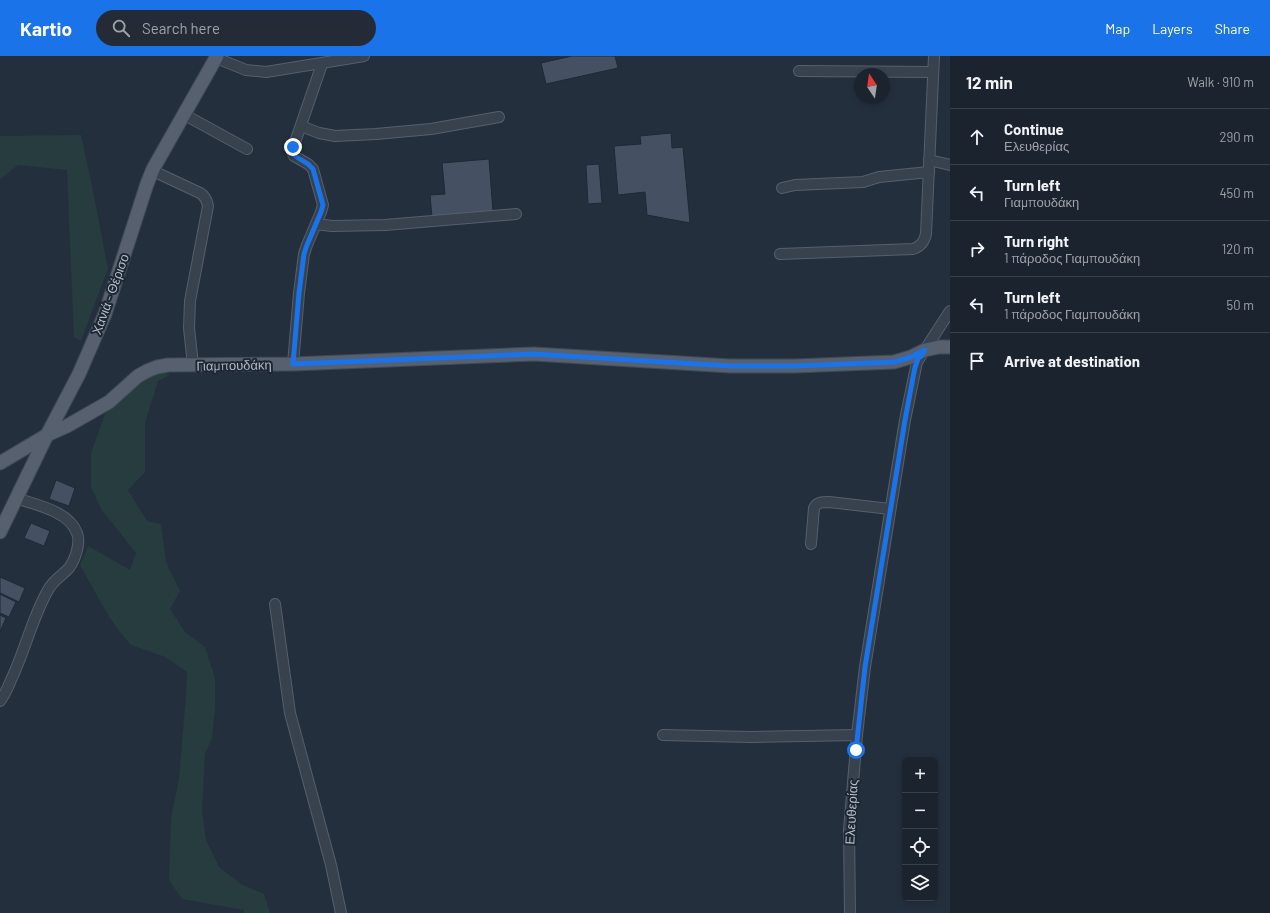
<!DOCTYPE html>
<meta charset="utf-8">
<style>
:root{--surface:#1b232e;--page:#242b36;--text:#f1f3f6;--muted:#a0a4aa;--line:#39404a;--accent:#1a73e8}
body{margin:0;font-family:Barlow,sans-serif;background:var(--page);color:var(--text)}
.controls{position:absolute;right:12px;bottom:12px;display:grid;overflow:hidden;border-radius:6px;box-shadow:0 2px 6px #0003}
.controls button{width:36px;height:36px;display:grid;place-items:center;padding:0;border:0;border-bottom:1px solid var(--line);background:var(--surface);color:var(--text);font:20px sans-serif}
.compass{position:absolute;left:854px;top:12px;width:36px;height:36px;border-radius:50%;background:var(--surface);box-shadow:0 2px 6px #0003;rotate:347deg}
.stop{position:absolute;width:12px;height:12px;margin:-9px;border:3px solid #1a73e8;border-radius:50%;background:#fff}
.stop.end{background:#1a73e8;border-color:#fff;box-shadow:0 1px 4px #0008}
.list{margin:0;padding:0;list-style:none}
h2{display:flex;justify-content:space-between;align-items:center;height:52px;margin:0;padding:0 16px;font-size:17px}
h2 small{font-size:13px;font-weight:400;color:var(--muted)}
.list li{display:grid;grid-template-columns:26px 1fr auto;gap:12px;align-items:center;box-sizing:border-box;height:56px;padding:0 16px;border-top:1px solid var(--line)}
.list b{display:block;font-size:15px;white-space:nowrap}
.list p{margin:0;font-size:13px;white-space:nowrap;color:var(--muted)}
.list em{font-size:13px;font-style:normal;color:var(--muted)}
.icon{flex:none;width:22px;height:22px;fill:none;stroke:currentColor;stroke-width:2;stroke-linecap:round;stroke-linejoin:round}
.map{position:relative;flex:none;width:950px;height:857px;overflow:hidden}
header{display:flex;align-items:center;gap:24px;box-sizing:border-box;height:56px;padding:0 20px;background:var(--accent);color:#fff}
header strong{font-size:19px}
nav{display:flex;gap:22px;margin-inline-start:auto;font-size:14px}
.search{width:280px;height:36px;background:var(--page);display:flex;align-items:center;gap:10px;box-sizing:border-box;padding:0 14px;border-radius:22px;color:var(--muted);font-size:15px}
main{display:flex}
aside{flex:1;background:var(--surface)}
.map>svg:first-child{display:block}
</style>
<header>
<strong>Kartio</strong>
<div class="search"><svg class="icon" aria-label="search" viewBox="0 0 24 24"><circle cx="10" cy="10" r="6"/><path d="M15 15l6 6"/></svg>Search here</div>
<nav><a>Map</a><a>Layers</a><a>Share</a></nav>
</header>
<main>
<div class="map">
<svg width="950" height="857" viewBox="0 0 950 857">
<rect width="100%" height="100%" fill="#242f3e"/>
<g fill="#263c3f">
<path d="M81 79 93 135 108 213 81 285 74 281 67 114 18 109 0 123V80Z"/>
<path d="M159 315 170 319 158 325 145 367V416L128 434 147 465 161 468 166 506 180 535 170 553 185 576 205 591 215 622V654L212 682 205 698 202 755 206 784 219 811 241 828 264 838 270 857H244V854L182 843 169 824 171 763 179 723 186 639 187 616 165 601 131 589 116 571 105 554 80 509 88 490 130 514 136 497 101 453 91 431V397L105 358 139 327Z"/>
</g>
<g fill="#455162" stroke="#1f2835">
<path d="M572 0H615L618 12 546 28 541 7Z"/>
<path d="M671 77 672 92 683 91 690 167 647 159 645 136 618 139 614 90 641 88 640 80Z"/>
<path d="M489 103 493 156 432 161 430 139 445 138 442 107Z"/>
<path d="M599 108 602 147 588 148 586 109Z"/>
<path d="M56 424 75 432 69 450 49 443Z"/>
<path d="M31 467 50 475 44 490 24 482Z"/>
<path d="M0 521 25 532 19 546 0 537Z"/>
<path d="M0 538 16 546 9 561 0 557Z"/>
<path d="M0 559 6 562 0 576Z"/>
</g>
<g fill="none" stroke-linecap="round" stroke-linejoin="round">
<g stroke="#565f6c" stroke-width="12">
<g id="minor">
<path d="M216 2 246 14 266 16 364 0"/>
<path d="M799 15 933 16"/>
<path d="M185 59 247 93"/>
<path d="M301 70 319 77 335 80 376 78 431 73 499 61"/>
<path d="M929 104 950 109"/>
<path d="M153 115 200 137C205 140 207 144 208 150L190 245 189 272 193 309"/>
<path d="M782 132 795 129 863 126 879 121 929 116"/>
<path d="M316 168 332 170 385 169 516 158"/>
<path d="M780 198 913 193C921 190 924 186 926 178L934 0"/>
<path d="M293 308 299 237 304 198 307 189 321 156 323 149 313 113 308 108 294 100 292 95 322 8"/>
<path d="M811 488 814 452C817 446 822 446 829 446L890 453"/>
<path d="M275 548 290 657 331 809 341 857"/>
<path d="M0 645C5 639 8 631 11 624 25 595 32 562 48 534 54 523 62 520 69 512 75 504 81 487 77 477 69 455 36 449 16 442"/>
<path d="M663 679 751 681 857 679"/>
<path d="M850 857 849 774 857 679 865 611 905 364 917 306 950 255"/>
</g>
</g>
<g stroke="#414a57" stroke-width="15">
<g id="major">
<path d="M0 407 47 379 67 370 109 346 138 320 147 315 157 311 168 309 293 308 534 298 730 310H795L894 306 911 301 925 294 939 291H950"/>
<path d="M0 476 47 379 79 318 105 258 147 128 153 113 217 0"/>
</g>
</g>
<use href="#minor" stroke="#38414e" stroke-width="10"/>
<use href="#major" stroke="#56606e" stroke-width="13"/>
</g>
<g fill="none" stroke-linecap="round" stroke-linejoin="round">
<path stroke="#1a73e8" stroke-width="5" d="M293 91 292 98 308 108 313 113 323 149 321 156 307 189 304 198 299 237 293 308 534 298 730 310H795L894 306 911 301 925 294 918 303 915 311 905 364 865 611 856 694"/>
</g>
<g text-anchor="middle" stroke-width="4" stroke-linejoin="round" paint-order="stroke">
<g font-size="13" fill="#b4bcc9" stroke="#1d2633">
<text transform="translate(110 238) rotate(-70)" y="5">Χανιά - Θέρισο</text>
<text transform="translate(234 309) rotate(-1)" y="5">Γιαμπουδάκη</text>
<text transform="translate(851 756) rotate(-87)" y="5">Ελευθερίας</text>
</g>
</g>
</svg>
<div class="controls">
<button>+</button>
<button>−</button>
<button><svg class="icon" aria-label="locate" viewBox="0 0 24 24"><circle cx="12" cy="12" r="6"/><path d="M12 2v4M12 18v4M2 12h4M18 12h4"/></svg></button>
<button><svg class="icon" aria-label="layers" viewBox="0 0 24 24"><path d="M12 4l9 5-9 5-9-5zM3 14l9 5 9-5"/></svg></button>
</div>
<svg class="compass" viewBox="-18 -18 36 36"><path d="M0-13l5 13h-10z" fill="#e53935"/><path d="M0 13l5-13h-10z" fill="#a0a4aa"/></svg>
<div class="stop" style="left:856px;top:694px"></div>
<div class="stop end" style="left:293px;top:91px"></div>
</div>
<aside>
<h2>12 min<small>Walk · 910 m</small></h2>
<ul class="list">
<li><svg class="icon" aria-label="ahead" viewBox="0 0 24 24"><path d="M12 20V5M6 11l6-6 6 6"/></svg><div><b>Continue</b><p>Ελευθερίας</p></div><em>290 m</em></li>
<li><svg class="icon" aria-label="left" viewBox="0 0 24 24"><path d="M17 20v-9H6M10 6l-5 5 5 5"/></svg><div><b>Turn left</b><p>Γιαμπουδάκη</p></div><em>450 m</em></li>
<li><svg class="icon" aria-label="right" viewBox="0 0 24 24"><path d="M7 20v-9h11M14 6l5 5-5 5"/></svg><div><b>Turn right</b><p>1 πάροδος Γιαμπουδάκη</p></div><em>120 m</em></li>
<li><svg class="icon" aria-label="left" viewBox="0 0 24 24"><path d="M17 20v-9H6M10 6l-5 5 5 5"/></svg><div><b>Turn left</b><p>1 πάροδος Γιαμπουδάκη</p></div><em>50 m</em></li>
<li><svg class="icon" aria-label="arrive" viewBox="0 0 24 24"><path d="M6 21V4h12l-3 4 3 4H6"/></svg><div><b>Arrive at destination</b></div></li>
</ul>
</aside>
</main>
